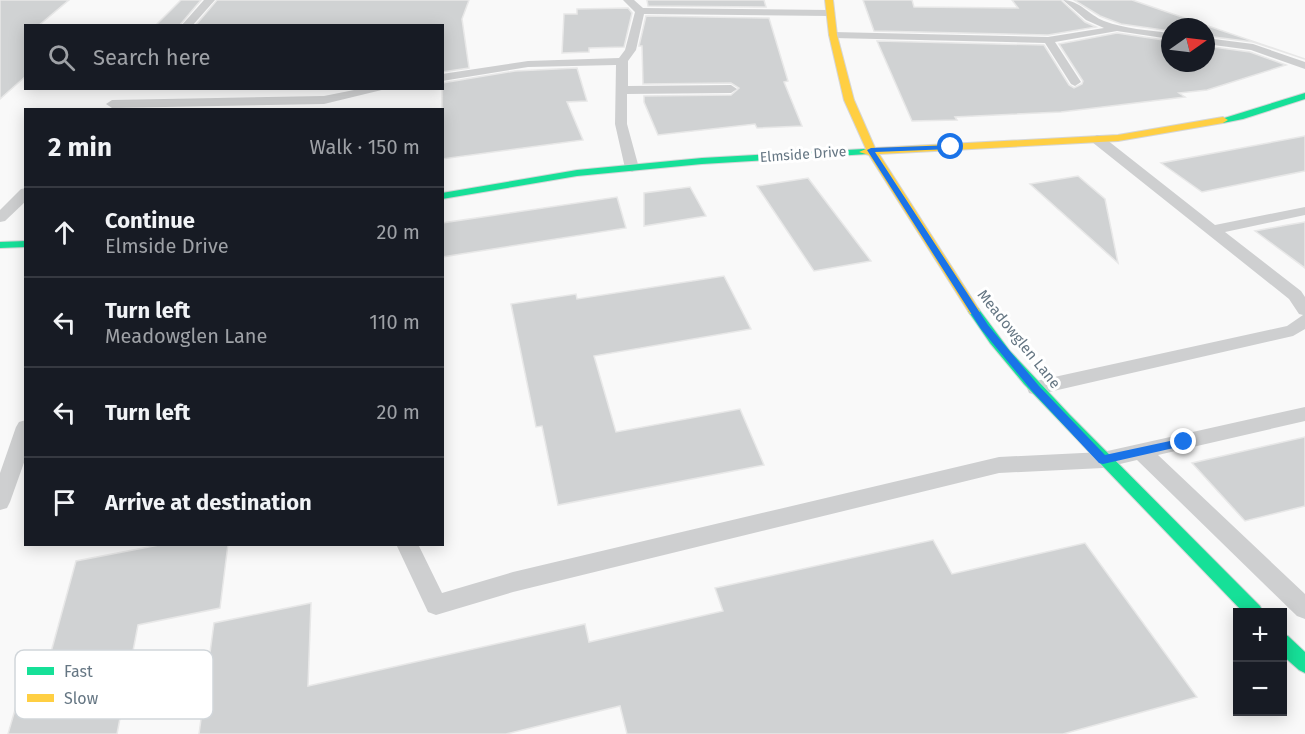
<!DOCTYPE html>
<meta charset="utf-8">
<style>
:root{--surface:#171b24;--page:#242831;--text:#f1f3f6;--muted:#9ea1a6;--line:#363941}
body{margin:0;font-family:"Fira Sans",sans-serif;background:var(--page);color:var(--text)}
.controls{position:absolute;right:18px;bottom:18px;display:grid;overflow:hidden;border-radius:0px;box-shadow:0 3px 15px #0003}
.controls button{width:54px;height:54px;display:grid;place-items:center;padding:0;border:0;border-bottom:2px solid var(--line);background:var(--surface);color:var(--text);font:30px sans-serif}
.compass{position:absolute;left:1161px;top:18px;width:54px;height:54px;border-radius:50%;background:var(--surface);box-shadow:0 3px 15px #0003;rotate:76deg}
.stop{position:absolute;width:18px;height:18px;margin:-14px;border:4px solid #1a73e8;border-radius:50%;background:#fff}
.stop.end{background:#1a73e8;border-color:#fff;box-shadow:0 2px 6px #0008}
.list{margin:0;padding:0;list-style:none}
h2{display:flex;justify-content:space-between;align-items:center;height:78px;margin:0;padding:0 24px;font-size:26px}
h2 small{font-size:20px;font-weight:400;color:var(--muted)}
.list li{display:grid;grid-template-columns:39px 1fr auto;gap:18px;align-items:center;box-sizing:border-box;height:90px;padding:0 24px;border-top:2px solid var(--line)}
.list b{display:block;font-size:22px;white-space:nowrap}
.list p{margin:0;font-size:20px;white-space:nowrap;color:var(--muted)}
.list em{font-size:20px;font-style:normal;color:var(--muted)}
.icon{flex:none;width:33px;height:33px;fill:none;stroke:currentColor;stroke-width:2;stroke-linecap:round;stroke-linejoin:round}
.map{position:relative;flex:none;width:1305px;height:734px;overflow:hidden}
.search{position:absolute;background:var(--surface);box-shadow:0 3px 15px #0003;left:24px;top:24px;width:420px;height:66px;display:flex;align-items:center;gap:15px;box-sizing:border-box;padding:0 21px;border-radius:0px;color:var(--muted);font-size:22px}
.panel{position:absolute;background:var(--surface);box-shadow:0 3px 15px #0003;left:24px;top:108px;width:420px;height:438px;border-radius:0px}
.map>svg:first-child{display:block}
</style>
<div class="map">
<svg width="1305" height="734" viewBox="0 0 1305 734">
<rect width="100%" height="100%" fill="#f9f9f9"/>
<g fill="#d0d2d3" stroke="#e8e8e8" stroke-width="1.5">
<path d="M0 0H69L38 26H26V76L0 99Z"/>
<path d="M181 0H201L179 26H155Z"/>
<path d="M217 0H469L462 19 469 68 442 72V26H195Z"/>
<path d="M647 0H764L766 7 648 6Z"/>
<path d="M863 0H912L914 7 1018 8 1012 0H1061L1085 22 1096 27 1048 35 874 31Z"/>
<path d="M1074 0H1132L1305 59 1253 42 1206 36V27H1170V31L1121 24 1100 16Z"/>
<path d="M628 8 632 13 624 47 589 48V52L562 53 564 14H577V9Z"/>
<path d="M646 16 769 18 788 81 784 82 802 126 757 128 755 124 658 135 644 102V96L731 95 739 88 731 83 643 84 642 46H639Z"/>
<path d="M1117 33 1170 41V63H1206V46L1250 52 1286 65 1207 90 1179 93 1185 97 1061 112 955 117 957 120 912 121 877 41 1044 45 1069 85 1074 88 1082 84 1083 81 1059 44Z"/>
<path d="M577 68 587 101 567 102 583 140 442 159V83L515 71Z"/>
<path d="M1305 136V171L1202 192 1161 163Z"/>
<path d="M1078 176 1105 199 1118 263 1030 184Z"/>
<path d="M808 178 871 261 814 271 757 186Z"/>
<path d="M690 187 706 216 644 226V193Z"/>
<path d="M617 197 626 228 442 257V223Z"/>
<path d="M1305 222V268L1255 231 1287 225Z"/>
<path d="M724 276 751 329 594 356 616 432 740 409 764 465 558 505 542 426 536 427 511 304 576 294 577 299Z"/>
<path d="M1305 437V506L1245 521 1192 463Z"/>
<path d="M933 540 952 574 1085 543 1197 697 1063 734H627L620 706 506 734H199L214 623 311 603 308 686 585 624 589 642 723 611 715 588Z"/>
<path d="M164 544H228L220 608 138 625 117 734H8L27 668 48 663 76 561Z"/>
</g>
<g fill="none" stroke-linecap="round" stroke-linejoin="round">
<g stroke="#d5d6d7" stroke-width="2">
<g id="fast">
<path d="M1305 93V99L1243 119 1223 123 1218 120Z"/>
<path d="M864 149 868 150V154L702 164 577 176 442 199V193L577 170 702 158Z"/>
<path d="M26 241V247L0 248V242Z"/>
<path d="M974 307 978 308 1010 351 1070 415 1260 606 1263 612H1243L1024 384 990 343 968 311Z"/>
<path d="M1282 634 1288 636 1305 652V673L1299 670 1282 655Z"/>
</g>
</g>
<g stroke="#d5d6d7" stroke-width="2">
<path id="slow" d="M825 0H833L837 35 854 100 875 148 1118 135 1223 117 1228 120 1223 123 1118 141 879 154 980 311 978 314H970L869 155 859 152 866 149 844 100 829 35Z"/>
</g>
<g fill="#cecfd0" fill-rule="evenodd">
<path d="M204 0H215L192 26H181Z"/>
<path d="M623 0H634L643 8 830 10 835 13 830 16 644 14 636 50 628 61V86L731 85 737 89 731 93 627 94V124L639 168 632 172 625 168 615 124 616 65 528 67 442 81V74L528 61 619 58 625 50 635 12Z"/>
<path d="M1063 0C1079 0 1089 15 1104 21 1125 29 1148 30 1170 33V39L1117 31 1055 42 1081 82 1075 86 1071 84 1045 43 833 38 828 35 833 32 1048 37 1104 28 1086 20Z"/>
<path d="M1206 38 1253 44 1305 62V69L1251 50 1206 44Z"/>
<path d="M364 88H390L324 104 112 108 106 104 112 100 324 96Z"/>
<path d="M1097 135 1102 136 1215 225 1305 207V215L1225 232 1301 291 1305 297V329L1293 336 1036 395 1029 393 1027 388 1029 383 1036 381 1287 326 1303 315 1299 314 1289 299 1092 142 1090 139Z"/>
<path d="M26 188V201L5 221 0 222V210L21 189Z"/>
<path d="M1305 407V421L1158 455 1305 594V619L1297 616 1137 460 1103 468 999 473 513 592 436 615 428 612 396 544H418L442 593 513 572 999 457 1103 452Z"/>
<path d="M26 420V457L10 502 7 508 0 510V473L16 427 19 422Z"/>
</g>
<use href="#fast" fill="#16e098" fill-rule="evenodd"/>
<use href="#slow" fill="#ffcf43" fill-rule="evenodd"/>
</g>
<path fill="#1a73e8" d="M954 145 951 149 875 152 988 325 1039 386 1105 455 1184 438 1187 439V445L1103 464 1099 463 1032 391 981 329 867 150 871 148Z"/>
<g text-anchor="middle" stroke-width="6" stroke-linejoin="round" paint-order="stroke">
<g font-size="14" fill="#657683" stroke="#fff">
<text transform="translate(803 154) rotate(-4)" y="5">Elmside Drive</text>
</g>
<g font-size="15" fill="#657683" stroke="#fff">
<text transform="translate(1019 339) rotate(51)" y="5">Meadowglen Lane</text>
</g>
</g>
<rect x="15" y="650" width="198" height="69" rx="9" fill="#fff" stroke="#d1d6da" stroke-width="1.5"/>
<rect x="27" y="667" width="27" height="8" fill="#16e098"/>
<rect x="27" y="694" width="27" height="8" fill="#ffcf43"/>
<g font-size="16" fill="#657683">
<text x="64" y="677">Fast</text>
<text x="64" y="704">Slow</text>
</g>
</svg>
<div class="controls">
<button>+</button>
<button>−</button>
</div>
<svg class="compass" viewBox="-18 -18 36 36"><path d="M0-13l5 13h-10z" fill="#e53935"/><path d="M0 13l5-13h-10z" fill="#9ea1a6"/></svg>
<div class="stop" style="left:951px;top:147px"></div>
<div class="stop end" style="left:1184px;top:442px"></div>
<div class="search"><svg class="icon" aria-label="search" viewBox="0 0 24 24"><circle cx="10" cy="10" r="6"/><path d="M15 15l6 6"/></svg>Search here</div>
<section class="panel">
<h2>2 min<small>Walk · 150 m</small></h2>
<ul class="list">
<li><svg class="icon" aria-label="ahead" viewBox="0 0 24 24"><path d="M12 20V5M6 11l6-6 6 6"/></svg><div><b>Continue</b><p>Elmside Drive</p></div><em>20 m</em></li>
<li><svg class="icon" aria-label="left" viewBox="0 0 24 24"><path d="M17 20v-9H6M10 6l-5 5 5 5"/></svg><div><b>Turn left</b><p>Meadowglen Lane</p></div><em>110 m</em></li>
<li><svg class="icon" aria-label="left" viewBox="0 0 24 24"><path d="M17 20v-9H6M10 6l-5 5 5 5"/></svg><div><b>Turn left</b></div><em>20 m</em></li>
<li><svg class="icon" aria-label="arrive" viewBox="0 0 24 24"><path d="M6 21V4h12l-3 4 3 4H6"/></svg><div><b>Arrive at destination</b></div></li>
</ul>
</section>
</div>
